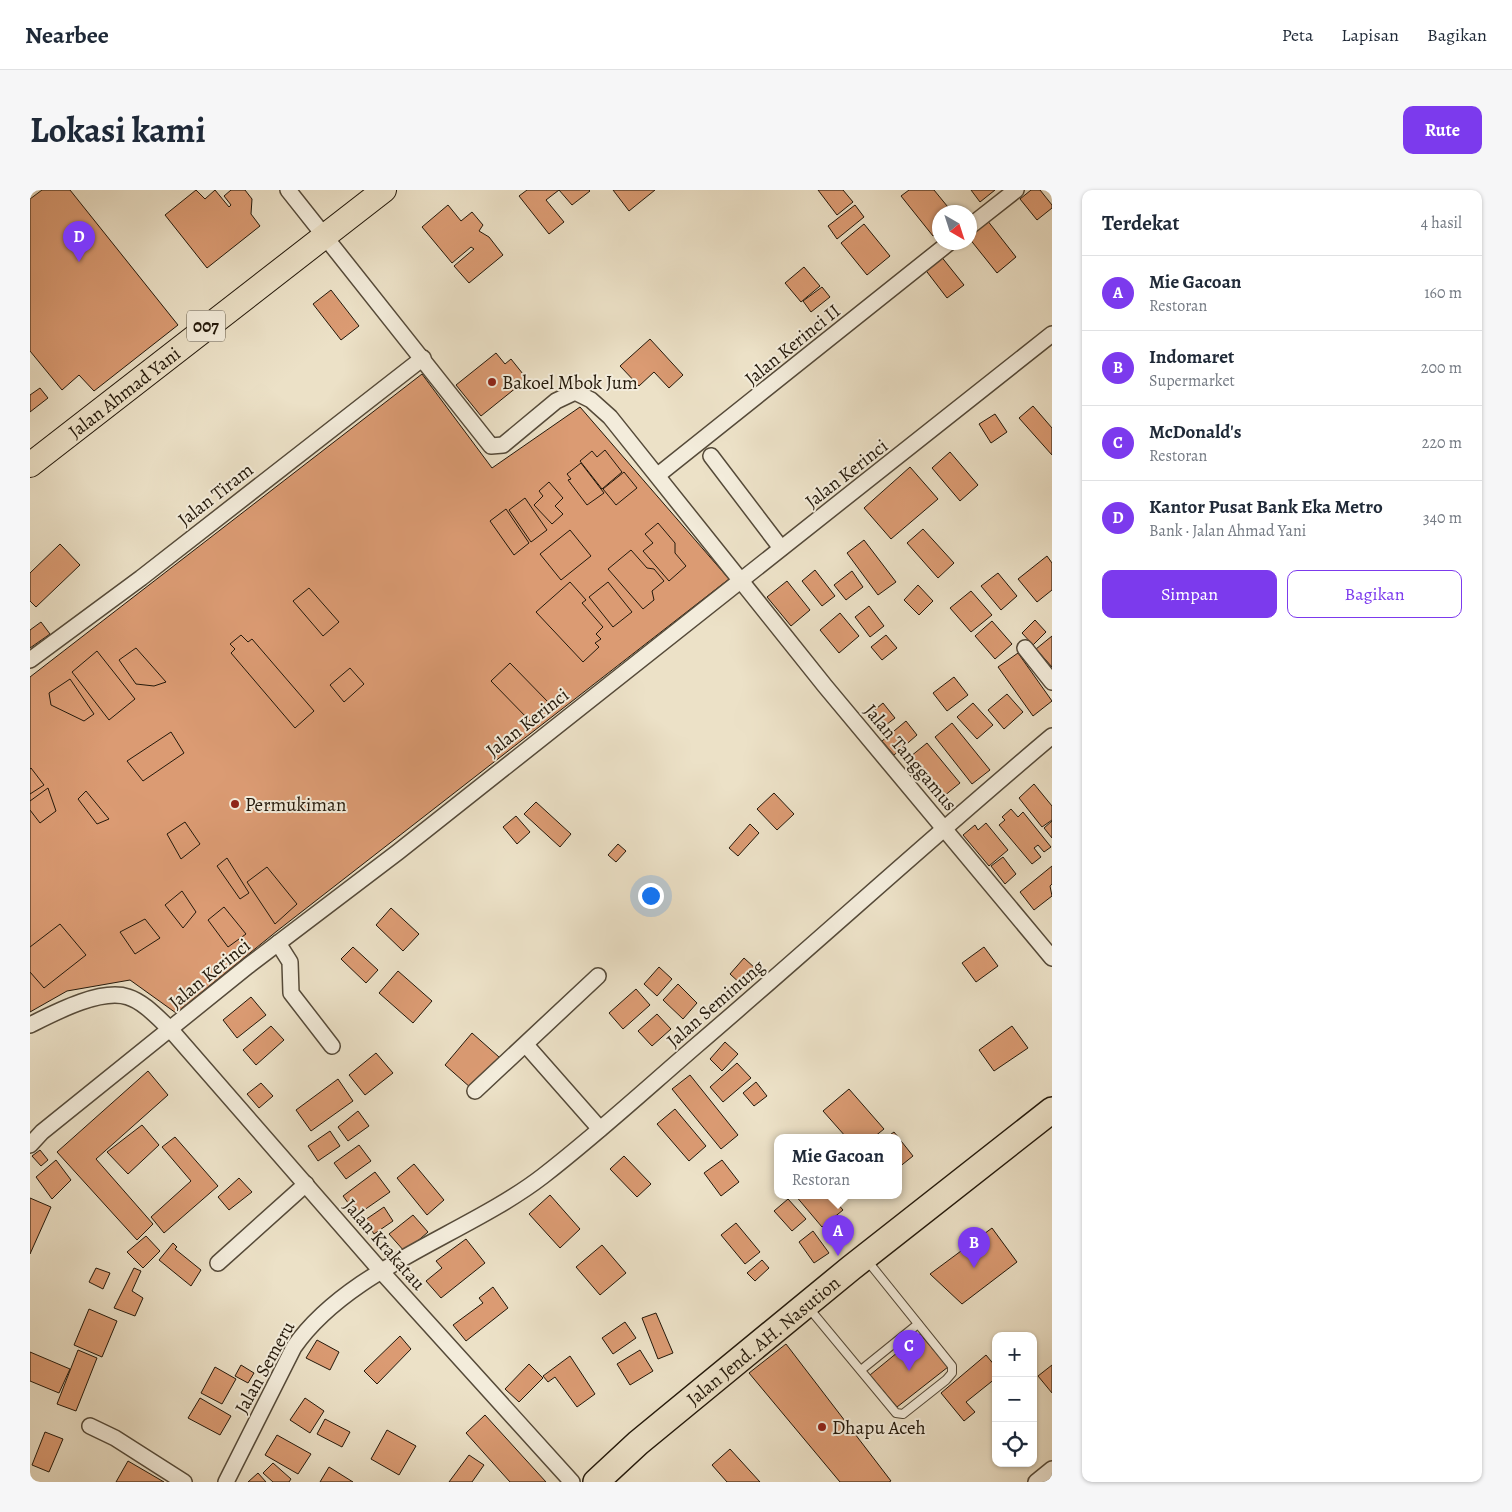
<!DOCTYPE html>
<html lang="id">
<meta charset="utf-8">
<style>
:root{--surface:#fff;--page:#f6f6f7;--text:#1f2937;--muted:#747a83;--line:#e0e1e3;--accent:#7c3aed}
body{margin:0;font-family:Alegreya,serif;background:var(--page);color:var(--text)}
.controls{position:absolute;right:15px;bottom:15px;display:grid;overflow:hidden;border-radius:10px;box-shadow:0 1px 4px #0004}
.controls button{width:45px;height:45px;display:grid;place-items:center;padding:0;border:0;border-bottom:1px solid var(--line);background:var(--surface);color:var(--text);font:25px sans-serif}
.compass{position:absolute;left:902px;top:15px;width:45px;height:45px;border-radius:50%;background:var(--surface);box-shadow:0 1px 4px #0004;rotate:141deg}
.you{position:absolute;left:620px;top:705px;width:18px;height:18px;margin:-12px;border:4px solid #fff;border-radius:50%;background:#1a73e8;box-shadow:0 0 0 8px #1a73e833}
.badge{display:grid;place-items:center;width:32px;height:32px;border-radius:50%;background:var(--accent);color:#fff;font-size:16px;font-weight:700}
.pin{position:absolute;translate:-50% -41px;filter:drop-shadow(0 1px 2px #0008)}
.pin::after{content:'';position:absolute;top:26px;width:18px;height:15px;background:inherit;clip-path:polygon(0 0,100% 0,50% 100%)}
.popup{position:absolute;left:744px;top:944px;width:128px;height:65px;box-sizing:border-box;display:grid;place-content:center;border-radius:10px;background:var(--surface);filter:drop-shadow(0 1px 4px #0005);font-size:16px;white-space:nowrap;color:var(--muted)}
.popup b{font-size:19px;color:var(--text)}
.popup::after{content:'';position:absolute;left:50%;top:100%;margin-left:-10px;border:10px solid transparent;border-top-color:var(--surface)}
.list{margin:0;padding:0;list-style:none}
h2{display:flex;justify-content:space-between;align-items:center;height:65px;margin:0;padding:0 20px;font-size:21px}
h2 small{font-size:16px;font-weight:400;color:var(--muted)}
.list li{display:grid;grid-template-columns:32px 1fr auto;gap:15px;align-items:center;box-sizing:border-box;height:75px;padding:0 20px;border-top:1px solid var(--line)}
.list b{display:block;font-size:19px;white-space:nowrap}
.list p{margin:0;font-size:16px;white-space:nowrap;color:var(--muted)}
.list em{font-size:16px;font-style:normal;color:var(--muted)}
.actions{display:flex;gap:10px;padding:15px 20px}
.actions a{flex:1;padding:11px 0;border:1px solid var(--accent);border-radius:10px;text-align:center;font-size:18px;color:var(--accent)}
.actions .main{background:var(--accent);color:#fff}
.icon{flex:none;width:28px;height:28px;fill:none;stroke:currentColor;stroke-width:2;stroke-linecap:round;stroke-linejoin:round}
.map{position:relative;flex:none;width:1022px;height:1292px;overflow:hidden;border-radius:10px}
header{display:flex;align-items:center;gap:30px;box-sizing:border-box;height:70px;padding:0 25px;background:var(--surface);border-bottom:1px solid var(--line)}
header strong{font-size:24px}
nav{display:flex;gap:28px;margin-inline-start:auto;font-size:18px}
.intro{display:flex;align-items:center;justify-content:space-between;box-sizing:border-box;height:120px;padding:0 30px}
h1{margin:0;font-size:35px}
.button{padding:12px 22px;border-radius:10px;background:var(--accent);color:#fff;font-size:18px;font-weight:700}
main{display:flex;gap:30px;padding:0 30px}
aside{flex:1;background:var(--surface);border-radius:10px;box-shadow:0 1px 4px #0004}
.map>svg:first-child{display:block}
</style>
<header>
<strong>Nearbee</strong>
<nav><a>Peta</a><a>Lapisan</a><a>Bagikan</a></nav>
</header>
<div class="intro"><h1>Lokasi kami</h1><a class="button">Rute</a></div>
<main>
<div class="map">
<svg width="1022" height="1292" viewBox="0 0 1022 1292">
<rect width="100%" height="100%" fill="#ece1c7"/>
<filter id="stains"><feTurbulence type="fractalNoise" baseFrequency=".004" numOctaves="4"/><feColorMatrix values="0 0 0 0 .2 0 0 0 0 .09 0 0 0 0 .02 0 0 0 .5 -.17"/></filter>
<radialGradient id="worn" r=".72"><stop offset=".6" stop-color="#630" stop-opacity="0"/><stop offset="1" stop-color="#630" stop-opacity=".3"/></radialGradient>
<g fill="#db9b73" stroke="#23180a">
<path d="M12 0H40L148 135 64 201 49 185 32 200 0 161V9Z"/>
<path d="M166 0 175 9 185 0 199 17 201 15 194 6 201 0H215L222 9 221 24 230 36 177 78 135 25Z"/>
<path d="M497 0H529L516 10 534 32 519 44 489 6Z"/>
<path d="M529 0H559L560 1 542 15Z"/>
<path d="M583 0H625L599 21Z"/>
<path d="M788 0H813L823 12 807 25Z"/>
<path d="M879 0H904L922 22H909V41L903 46 871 6Z"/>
<path d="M941 0H965L950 12Z"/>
<path d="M1001 0H1010L1022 15V18L1007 30 990 9Z"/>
<path d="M418 15 431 31 442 22 453 35 449 41 459 47 473 65 439 93 424 76 444 59 441 57 422 73 392 37Z"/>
<path d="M825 15 834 27 807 49 798 36Z"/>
<path d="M957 30 986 67 967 83 939 48V44Z"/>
<path d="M834 34 860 66 837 85 811 53Z"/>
<path d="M910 65 934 95 917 108 894 78Z"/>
<path d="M774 77 790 96 771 112 755 93Z"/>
<path d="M792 97 800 107 781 122 773 111Z"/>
<path d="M301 100 329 136 311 150 283 114Z"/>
<path d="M620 149 653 185 639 198 624 182 609 196 590 176Z"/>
<path d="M466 163 475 174 481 169 497 189 451 226 426 195Z"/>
<path d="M392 184 462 278 550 217 699 389 247 741 146 823 100 790 37 801 0 822V487Z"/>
<path d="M10 198 18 208 0 222V205Z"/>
<path d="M1003 216 1022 238V265L989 228Z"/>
<path d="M965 224 977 242 961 253 949 234Z"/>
<path d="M575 260 592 282 572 299 550 271 562 261 567 267Z"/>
<path d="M920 262 948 295 930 311 902 278Z"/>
<path d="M551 273 574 303 557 315 538 290 541 289 537 284Z"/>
<path d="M880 277 908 309 861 349 834 318Z"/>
<path d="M594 282 607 298 586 315 573 299Z"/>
<path d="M519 292 533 308 525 316 533 324 522 334 504 315 513 306 509 301Z"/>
<path d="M495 308 517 340 501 352 479 320Z"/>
<path d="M476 319 499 353 484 365 460 331Z"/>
<path d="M628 333 645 353V363L656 376 639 391 613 361 623 353 615 344Z"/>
<path d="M893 339 924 373 908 388 877 353Z"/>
<path d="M540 340 561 366 531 390 510 364Z"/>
<path d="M834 350 866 392 848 405 817 363Z"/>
<path d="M30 354 50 375 6 417 0 411V383Z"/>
<path d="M601 360 617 378 624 379 634 391 622 401 624 410 613 419 578 379Z"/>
<path d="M1017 366 1022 373V400L1007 412 988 389Z"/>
<path d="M785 380 805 406 792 416 772 391Z"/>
<path d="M822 381 833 397 816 410 804 395Z"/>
<path d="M968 383 987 406 971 420 951 396Z"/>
<path d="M757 391 780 420 761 436 737 407Z"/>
<path d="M540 392 556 410 552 413 573 437 566 444 571 449 565 453 569 457 553 472 506 422Z"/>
<path d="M578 392 602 422 583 437 559 407Z"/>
<path d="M888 395 903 411 889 425 874 410Z"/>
<path d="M279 398 309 432 293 446 263 411Z"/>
<path d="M941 401 962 425 941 442 920 418Z"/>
<path d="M839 416 854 436 840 447 825 427Z"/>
<path d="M810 423 829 446 809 463 790 440Z"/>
<path d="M1005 430 1016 442 1003 455 992 443Z"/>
<path d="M962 431 982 454 965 469 945 446Z"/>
<path d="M11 432 20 444 0 458V440Z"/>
<path d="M211 445 218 452 222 449 284 521 265 538 201 463 205 459 200 454Z"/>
<path d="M856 445 867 458 852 470 841 457Z"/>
<path d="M1022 446V477L1006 459Z"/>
<path d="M106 458 136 492 124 496 106 494 89 470Z"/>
<path d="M67 461 105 509 79 530 42 482Z"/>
<path d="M988 463 1022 511 1003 526 968 477Z"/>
<path d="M480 473 519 513 500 531 461 491Z"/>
<path d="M320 478 334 494 314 512 300 495Z"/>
<path d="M924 487 938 505 917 521 903 503Z"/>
<path d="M40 489 64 524 54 531 21 515 19 503Z"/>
<path d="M977 504 993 522 974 539 958 520Z"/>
<path d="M853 513 865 528 852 538 840 524Z"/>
<path d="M943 513 963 535 947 549 927 527Z"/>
<path d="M876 531 887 545 864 565 852 551Z"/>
<path d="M922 533 960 580 942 594 905 547Z"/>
<path d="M141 542 154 563 113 591 97 571Z"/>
<path d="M897 553 930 593 908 611 875 571Z"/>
<path d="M1 578 14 595 0 604V579Z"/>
<path d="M1004 594 1022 616V630L1012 637 989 608Z"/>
<path d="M18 598 26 621 10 633 0 620V611Z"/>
<path d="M56 601 79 629 67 634 48 609Z"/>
<path d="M744 603 764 624 747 640 727 619Z"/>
<path d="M506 612 541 644 530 657 494 624Z"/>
<path d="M981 619 988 627 993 622 1021 657 1014 662 1008 655 1004 658 1011 667 1002 674 969 635 975 630 972 627Z"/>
<path d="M486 626 500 642 487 654 473 637Z"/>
<path d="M1022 631V648L1014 638Z"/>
<path d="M155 632 170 654 151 669 137 644Z"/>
<path d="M956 633 978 660 959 676 933 645 945 635 948 640Z"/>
<path d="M720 634 729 643 708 666 699 658Z"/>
<path d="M588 654 596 661 586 672 578 665Z"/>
<path d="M973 667 986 684 975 694 961 676Z"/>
<path d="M197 668 219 703 210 709 187 676Z"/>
<path d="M1022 676V694L1020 696 1022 706 1004 720 990 702Z"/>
<path d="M237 677 267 714 245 734 217 692Z"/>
<path d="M152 701 166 722 153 738 135 715Z"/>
<path d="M194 717 216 744 198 757 178 730Z"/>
<path d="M361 718 389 744 373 761 346 735Z"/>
<path d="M115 729 130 748 105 764 90 742Z"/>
<path d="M30 734 56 765 14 798 0 782V757Z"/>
<path d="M323 757 348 780 336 793 311 769Z"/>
<path d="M954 757 968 776 946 792 932 773Z"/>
<path d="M714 768 726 779 712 795 700 784Z"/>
<path d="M629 777 642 789 627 806 614 794Z"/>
<path d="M368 781 402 811 383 833 349 803Z"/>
<path d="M648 794 667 813 653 829 633 810Z"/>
<path d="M606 799 620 815 593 839 579 823Z"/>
<path d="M221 807 236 825 207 848 193 830Z"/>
<path d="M627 824 641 839 622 856 608 841Z"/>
<path d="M241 836 254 850 226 875 213 860Z"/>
<path d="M982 836 998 858 964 881 949 860Z"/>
<path d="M442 843 469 867 441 898 415 875Z"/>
<path d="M695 852 708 864 692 881 680 869Z"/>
<path d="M346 863 363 883 335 905 319 885Z"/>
<path d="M707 873 721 888 693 912 680 897Z"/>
<path d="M118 881 138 905 66 969 123 1034 107 1050 27 962Z"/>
<path d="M660 885 708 945 691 959 642 899Z"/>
<path d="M308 889 323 911 281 941 266 920Z"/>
<path d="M726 892 737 906 724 916 713 903Z"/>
<path d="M231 893 243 906 229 918 217 904Z"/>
<path d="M819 899 854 939 844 947H816L793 921Z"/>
<path d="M645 919 676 956 659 971 627 934Z"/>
<path d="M328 921 339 936 318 951 308 937Z"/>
<path d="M112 935 129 955 98 984 77 962Z"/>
<path d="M300 941 310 956 288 971 278 956Z"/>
<path d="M864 942 883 966 868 978V947H857Z"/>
<path d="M145 947 188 996 134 1043 121 1027 161 991 132 957Z"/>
<path d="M329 955 341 971 316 989 304 973Z"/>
<path d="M10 960 18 970 11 976 2 966Z"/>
<path d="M594 966 621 994 607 1007 580 979Z"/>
<path d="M26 970 41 990 22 1009 6 987Z"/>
<path d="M692 970 709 992 691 1006 674 983Z"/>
<path d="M384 974 414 1010 397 1025 367 988Z"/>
<path d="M345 982 360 1002 327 1025 313 1006Z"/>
<path d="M209 988 222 1002 199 1020 188 1007Z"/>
<path d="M520 1005 550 1039 530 1058 499 1024Z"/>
<path d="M765 1005H800L813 1020 792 1037Z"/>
<path d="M0 1008 21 1017 0 1064Z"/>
<path d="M758 1009 776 1029 762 1041 744 1021Z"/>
<path d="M354 1017 363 1031 344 1044 335 1030Z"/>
<path d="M383 1025 398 1042 375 1062 359 1044Z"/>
<path d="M706 1033 730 1062 715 1074 691 1045Z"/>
<path d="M962 1038 987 1072 932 1114 900 1084Z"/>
<path d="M783 1041 799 1063 784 1073 769 1052Z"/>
<path d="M116 1046 130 1061 113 1078 97 1062Z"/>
<path d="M436 1049 455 1073 411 1108 396 1091 412 1078 406 1071Z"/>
<path d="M143 1053 147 1057 145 1059 171 1080 161 1096 129 1070Z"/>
<path d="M572 1055 596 1083 570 1105 546 1077Z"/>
<path d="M732 1070 739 1078 725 1091 717 1083Z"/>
<path d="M66 1078 80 1083 73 1099 59 1092Z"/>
<path d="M104 1078 111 1081 102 1101 113 1108 105 1126 84 1118Z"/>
<path d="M463 1097 478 1118 436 1151 423 1135 453 1113 449 1108Z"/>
<path d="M59 1119 87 1131 72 1167 44 1155Z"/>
<path d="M626 1123 643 1163 628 1169 612 1128Z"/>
<path d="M595 1132 606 1148 583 1164 572 1148Z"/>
<path d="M890 1144 918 1177 867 1217 840 1185Z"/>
<path d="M370 1146 381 1159 347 1194 334 1181Z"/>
<path d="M287 1150 309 1162 300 1180 276 1168Z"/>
<path d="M756 1154 861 1291 859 1292H810L719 1183Z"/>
<path d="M48 1160 67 1168 46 1221 27 1214Z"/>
<path d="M610 1160 623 1181 600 1195 587 1174Z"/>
<path d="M0 1162 40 1179 29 1203 0 1191Z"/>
<path d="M956 1165 966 1177V1188L936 1212 945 1222 934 1231 911 1203Z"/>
<path d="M540 1166 565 1204 547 1217 525 1187 518 1192 513 1186Z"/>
<path d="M499 1174 513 1188 489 1212 475 1199Z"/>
<path d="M211 1175 224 1183 218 1193 205 1186Z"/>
<path d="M1022 1175V1203L1008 1186Z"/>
<path d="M185 1177 206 1189 192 1214 171 1203Z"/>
<path d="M170 1208 201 1226 190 1245 158 1228Z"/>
<path d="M275 1208 294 1221 280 1243 260 1230Z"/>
<path d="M455 1225 516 1292H480L436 1243Z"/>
<path d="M295 1229 320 1242 312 1257 287 1244Z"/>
<path d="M357 1240 386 1256 369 1285 341 1269Z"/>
<path d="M15 1242 33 1249 19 1282 2 1275Z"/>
<path d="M247 1245 281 1264 268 1284 235 1265Z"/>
<path d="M700 1259 730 1292H697L682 1275Z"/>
<path d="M439 1265 454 1275 442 1292H419Z"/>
<path d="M98 1271 134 1292H86Z"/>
<path d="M243 1273 261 1289 259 1292H243L233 1283Z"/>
<path d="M299 1277 323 1292H290Z"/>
<path d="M228 1283 236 1292H218Z"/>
</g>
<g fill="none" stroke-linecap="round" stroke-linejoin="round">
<g stroke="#554a39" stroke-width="10">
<g id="service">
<path d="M778 1117 866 1223 873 1224 916 1190 922 1183V1176L836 1069"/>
<path d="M831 1180 888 1134"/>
</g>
</g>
<g stroke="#554a39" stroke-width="18">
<g id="minor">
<path d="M258 0 461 256 473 255 526 211 545 202 561 210 580 227 795 496 1022 768"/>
<path d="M939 37 986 0"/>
<path d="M681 266 751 358"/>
<path d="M628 285 920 52"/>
<path d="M995 458 1022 492"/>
<path d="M0 470 111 388 393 168"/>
<path d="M248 753 260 772 261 803 302 856"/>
<path d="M0 835C24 823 71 798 98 807 114 812 128 828 140 839L351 1081 542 1292"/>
<path d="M496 855 570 939"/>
<path d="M445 901 568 786"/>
<path d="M0 955 12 942 218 776 368 662 1022 144"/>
<path d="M188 1073 276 994"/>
<path d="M60 1236 85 1248 154 1292"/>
<path d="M196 1292 264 1157C319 1078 438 1044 513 986 566 945 616 899 667 855 786 753 902 647 1022 546"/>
<path d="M1006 1292 1022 1279"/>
</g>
</g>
<g stroke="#23180a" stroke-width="26">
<g id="primary">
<path id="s1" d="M0 275 354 0"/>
</g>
</g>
<g stroke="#23180a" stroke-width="28">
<g id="trunk">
<path id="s2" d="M566 1292 608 1253 821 1078 1022 920"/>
</g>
</g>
<use href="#service" stroke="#f3ecdb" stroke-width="8"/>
<use href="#minor" stroke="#f3ecdb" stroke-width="15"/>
<use href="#primary" stroke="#ece1c7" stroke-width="24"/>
<use href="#trunk" stroke="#ece1c7" stroke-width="25"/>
</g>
<g fill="#8f2418" stroke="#f3ecdb" stroke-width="2">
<circle cx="462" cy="192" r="5"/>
<circle cx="205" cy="614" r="5"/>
<circle cx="792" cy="1237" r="5"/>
</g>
<g text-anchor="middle" stroke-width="4" stroke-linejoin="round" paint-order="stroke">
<rect fill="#f3ecdb" stroke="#615849" stroke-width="1" x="157" y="120.5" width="38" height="31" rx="4"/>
<g font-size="18" font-weight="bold" fill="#23180a">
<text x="176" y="142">007</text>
</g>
<g font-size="19" fill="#23180a" stroke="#f3ecdb">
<text transform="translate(762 154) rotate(-39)" y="7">Jalan Kerinci II</text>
<text dy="7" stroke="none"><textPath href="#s1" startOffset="119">Jalan Ahmad Yani</textPath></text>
<text transform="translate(816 283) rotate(-38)" y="7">Jalan Kerinci</text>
<text transform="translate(185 304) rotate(-38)" y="7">Jalan Tiram</text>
<text transform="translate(497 532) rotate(-38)" y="7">Jalan Kerinci</text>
<text transform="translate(881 567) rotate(50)" y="7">Jalan Tanggamus</text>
<text transform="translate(179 783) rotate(-39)" y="7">Jalan Kerinci</text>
<text transform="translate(685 813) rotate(-41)" y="7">Jalan Seminung</text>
<text transform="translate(355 1054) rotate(49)" y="7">Jalan Krakatau</text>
<text dy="7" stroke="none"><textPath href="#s2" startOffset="219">Jalan Jend. AH. Nasution</textPath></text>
<text transform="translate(234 1177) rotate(-61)" y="7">Jalan Semeru</text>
</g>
<g font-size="19" fill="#23180a" stroke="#f3ecdb" text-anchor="start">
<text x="472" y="199">Bakoel Mbok Jum</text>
<text x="215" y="621">Permukiman</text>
<text x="802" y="1244">Dhapu Aceh</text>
</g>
</g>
<rect width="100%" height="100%" filter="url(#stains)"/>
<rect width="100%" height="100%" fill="url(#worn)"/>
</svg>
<div class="controls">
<button>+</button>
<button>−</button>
<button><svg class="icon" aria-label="locate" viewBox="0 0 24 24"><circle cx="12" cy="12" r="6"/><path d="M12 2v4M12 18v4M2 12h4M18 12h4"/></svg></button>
</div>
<svg class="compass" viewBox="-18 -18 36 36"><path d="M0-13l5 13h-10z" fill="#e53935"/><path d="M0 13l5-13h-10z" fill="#747a83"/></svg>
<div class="you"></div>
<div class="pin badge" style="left:808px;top:1066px">A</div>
<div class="popup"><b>Mie Gacoan</b>Restoran</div>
<div class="pin badge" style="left:944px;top:1078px">B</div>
<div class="pin badge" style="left:879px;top:1181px">C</div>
<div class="pin badge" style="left:49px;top:72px">D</div>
</div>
<aside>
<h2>Terdekat<small>4 hasil</small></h2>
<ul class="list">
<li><span class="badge">A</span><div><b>Mie Gacoan</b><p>Restoran</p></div><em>160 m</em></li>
<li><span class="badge">B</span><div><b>Indomaret</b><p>Supermarket</p></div><em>200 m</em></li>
<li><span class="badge">C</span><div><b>McDonald's</b><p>Restoran</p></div><em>220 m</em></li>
<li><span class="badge">D</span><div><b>Kantor Pusat Bank Eka Metro</b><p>Bank · Jalan Ahmad Yani</p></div><em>340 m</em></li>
</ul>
<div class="actions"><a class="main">Simpan</a><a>Bagikan</a></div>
</aside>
</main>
